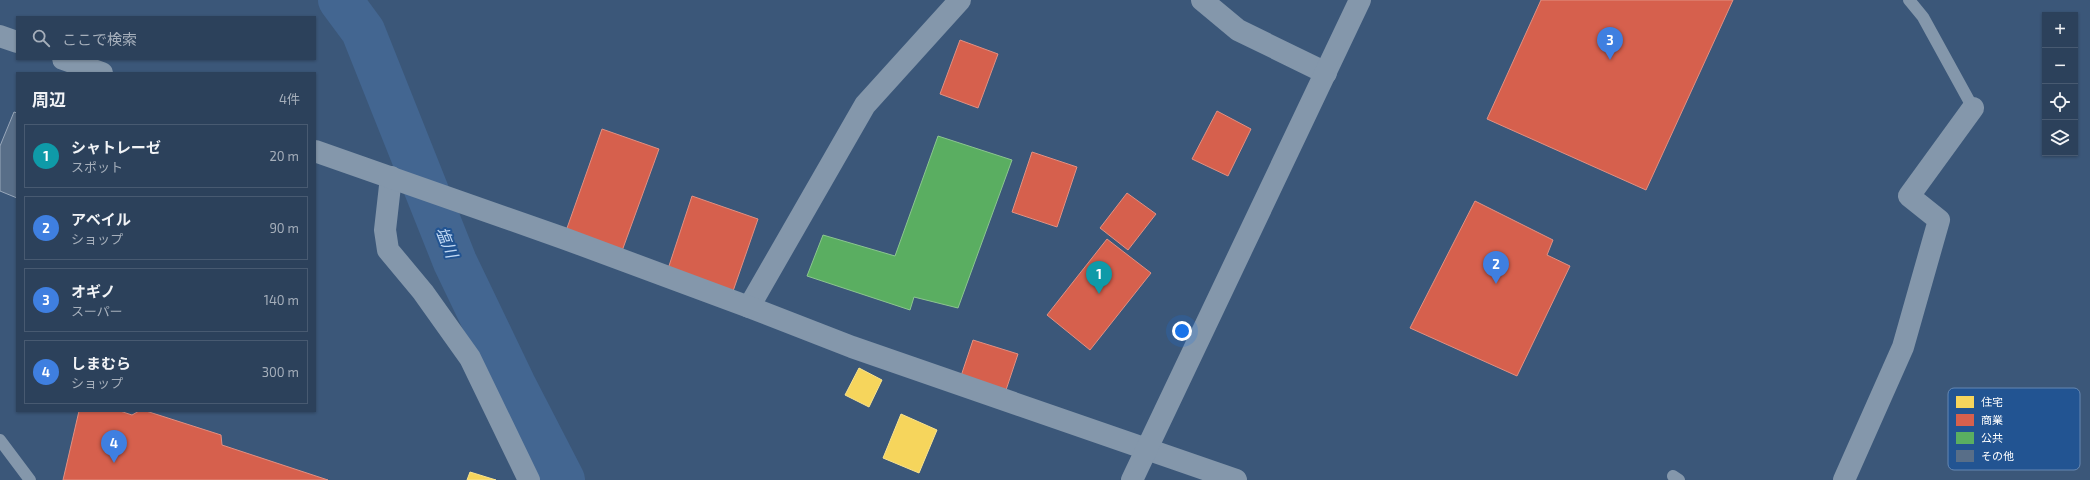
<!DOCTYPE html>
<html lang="ja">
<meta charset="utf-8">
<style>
:root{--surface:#2c415b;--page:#384c64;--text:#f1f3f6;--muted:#a6afbb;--line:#485a71;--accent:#bac4d0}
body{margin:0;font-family:"Exo 2","Noto Sans JP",sans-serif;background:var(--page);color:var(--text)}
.controls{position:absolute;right:12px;top:12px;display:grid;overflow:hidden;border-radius:0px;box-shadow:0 1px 3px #0004}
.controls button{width:36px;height:36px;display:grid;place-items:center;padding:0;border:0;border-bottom:1px solid var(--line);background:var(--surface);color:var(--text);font:20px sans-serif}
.you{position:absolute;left:1182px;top:331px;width:14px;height:14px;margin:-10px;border:3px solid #fff;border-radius:50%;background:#1a73e8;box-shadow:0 0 0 6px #1a73e833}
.badge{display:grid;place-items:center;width:26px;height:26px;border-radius:50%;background:var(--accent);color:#fff;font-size:13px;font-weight:700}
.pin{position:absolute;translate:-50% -33px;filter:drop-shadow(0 1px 2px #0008)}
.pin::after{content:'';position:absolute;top:21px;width:14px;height:12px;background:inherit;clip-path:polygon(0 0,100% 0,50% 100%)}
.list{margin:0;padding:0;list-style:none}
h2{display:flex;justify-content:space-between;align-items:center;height:52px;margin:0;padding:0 16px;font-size:17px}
h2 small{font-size:13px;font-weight:400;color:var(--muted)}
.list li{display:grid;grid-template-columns:26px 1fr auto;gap:12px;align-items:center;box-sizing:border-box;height:64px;margin:0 8px 8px;padding:0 8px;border:1px solid var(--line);border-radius:0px}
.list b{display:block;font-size:15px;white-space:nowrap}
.list p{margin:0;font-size:13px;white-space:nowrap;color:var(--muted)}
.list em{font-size:13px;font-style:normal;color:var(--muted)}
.icon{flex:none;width:22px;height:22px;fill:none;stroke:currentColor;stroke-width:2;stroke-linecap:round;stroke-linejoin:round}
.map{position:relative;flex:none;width:2090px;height:480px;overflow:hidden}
.search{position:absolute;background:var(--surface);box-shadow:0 1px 3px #0004;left:16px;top:16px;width:300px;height:44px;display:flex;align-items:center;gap:10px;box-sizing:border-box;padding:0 14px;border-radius:0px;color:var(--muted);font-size:15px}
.panel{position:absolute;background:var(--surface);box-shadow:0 1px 3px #0004;left:16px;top:72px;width:300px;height:340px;border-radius:0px}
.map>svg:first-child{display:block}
</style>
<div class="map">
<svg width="2090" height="480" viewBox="0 0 2090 480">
<rect width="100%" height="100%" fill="#3b5779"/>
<g fill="#f6d55c" stroke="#f9e28d">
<path d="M859 368 882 380 869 407 845 395Z"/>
<path d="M901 414 937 430 919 473 883 458Z"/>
<path d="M470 472 496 480H467Z"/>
</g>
<g fill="#d6604d" stroke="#e29082">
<path d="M1541 0H1733L1646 190 1487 119Z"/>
<path d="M960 40 998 54 978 108 940 94Z"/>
<path d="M1217 111 1251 129 1228 176 1192 159Z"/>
<path d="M602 129 659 149 622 251 566 231Z"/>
<path d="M1032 152 1077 167 1057 227 1012 212Z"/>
<path d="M1127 193 1156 214 1128 250 1100 228Z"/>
<path d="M692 196 758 219 731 297 666 275Z"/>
<path d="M1475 201 1553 240 1547 255 1570 266 1517 376 1410 328Z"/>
<path d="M1107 239 1151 273 1090 350 1047 315Z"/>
<path d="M973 340 1018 354 1006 390 961 376Z"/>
<path d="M79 411H120L132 415 139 411H146L221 435 222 445 328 480H63Z"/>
</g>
<path fill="#5aae61" stroke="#8cc690" d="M938 136 1012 160 958 308 914 297 910 310 807 276 823 235 895 256Z"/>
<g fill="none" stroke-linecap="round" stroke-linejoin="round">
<path stroke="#436691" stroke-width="44" d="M340 0 363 31 455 262 514 385 563 480"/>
</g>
<path fill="#586e88" stroke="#98a7ba" d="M14 112 17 113V198L0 191V146Z"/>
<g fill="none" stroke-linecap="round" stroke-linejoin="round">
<g stroke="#8497ab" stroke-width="12">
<path d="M1909 0 1923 17 1973 108"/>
<path d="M0 440 30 480"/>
<path d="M1673 476 1679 480"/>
</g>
<g stroke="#8497ab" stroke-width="22">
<path d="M1202 0 1238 30 1326 73"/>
<path d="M391 177 385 230 388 250 423 292 470 358 529 480"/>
<path d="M749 307 865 105 960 0"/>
<path d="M1844 480 1903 347 1939 220 1909 196 1973 108"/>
</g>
<g stroke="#8497ab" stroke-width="22">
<path d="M0 36 17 42"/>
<path d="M63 59 102 73"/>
<path d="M315 151 563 238 749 307 852 347 1236 480"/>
<path d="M1132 480 1360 0"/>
</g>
</g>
<g text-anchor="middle" stroke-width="4" stroke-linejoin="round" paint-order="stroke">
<g font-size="16" font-style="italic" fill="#c0d8f4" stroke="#225492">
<text transform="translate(447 242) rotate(68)" y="6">塩川</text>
</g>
</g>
<rect x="1948" y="388" width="132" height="82" rx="6" fill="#225492" stroke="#6487b3" stroke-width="1"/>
<rect x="1956" y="396" width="18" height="12" fill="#f6d55c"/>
<rect x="1956" y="414" width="18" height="12" fill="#d6604d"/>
<rect x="1956" y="432" width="18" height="12" fill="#5aae61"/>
<rect x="1956" y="450" width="18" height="12" fill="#586e88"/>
<g font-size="11" fill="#fff">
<text x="1981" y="406">住宅</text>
<text x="1981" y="424">商業</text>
<text x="1981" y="442">公共</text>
<text x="1981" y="460">その他</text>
</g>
</svg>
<div class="controls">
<button>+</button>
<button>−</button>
<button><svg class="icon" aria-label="locate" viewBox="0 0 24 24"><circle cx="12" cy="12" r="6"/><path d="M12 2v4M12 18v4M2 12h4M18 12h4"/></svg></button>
<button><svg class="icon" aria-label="layers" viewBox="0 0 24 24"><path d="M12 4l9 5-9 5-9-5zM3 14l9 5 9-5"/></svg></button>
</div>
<div class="you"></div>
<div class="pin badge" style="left:1099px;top:294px;background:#0f9aa8">1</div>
<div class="pin badge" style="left:1496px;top:284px;background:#3f7fe0">2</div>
<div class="pin badge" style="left:1610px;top:60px;background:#3f7fe0">3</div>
<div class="pin badge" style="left:114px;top:463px;background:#3f7fe0">4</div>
<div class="search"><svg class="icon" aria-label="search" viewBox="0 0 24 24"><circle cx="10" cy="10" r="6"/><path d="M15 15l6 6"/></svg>ここで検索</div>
<section class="panel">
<h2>周辺<small>4件</small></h2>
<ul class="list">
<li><span class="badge" style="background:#0f9aa8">1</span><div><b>シャトレーゼ</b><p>スポット</p></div><em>20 m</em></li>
<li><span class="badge" style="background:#3f7fe0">2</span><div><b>アベイル</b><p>ショップ</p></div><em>90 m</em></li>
<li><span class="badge" style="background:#3f7fe0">3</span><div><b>オギノ</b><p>スーパー</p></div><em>140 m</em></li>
<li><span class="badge" style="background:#3f7fe0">4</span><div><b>しまむら</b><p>ショップ</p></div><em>300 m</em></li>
</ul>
</section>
</div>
